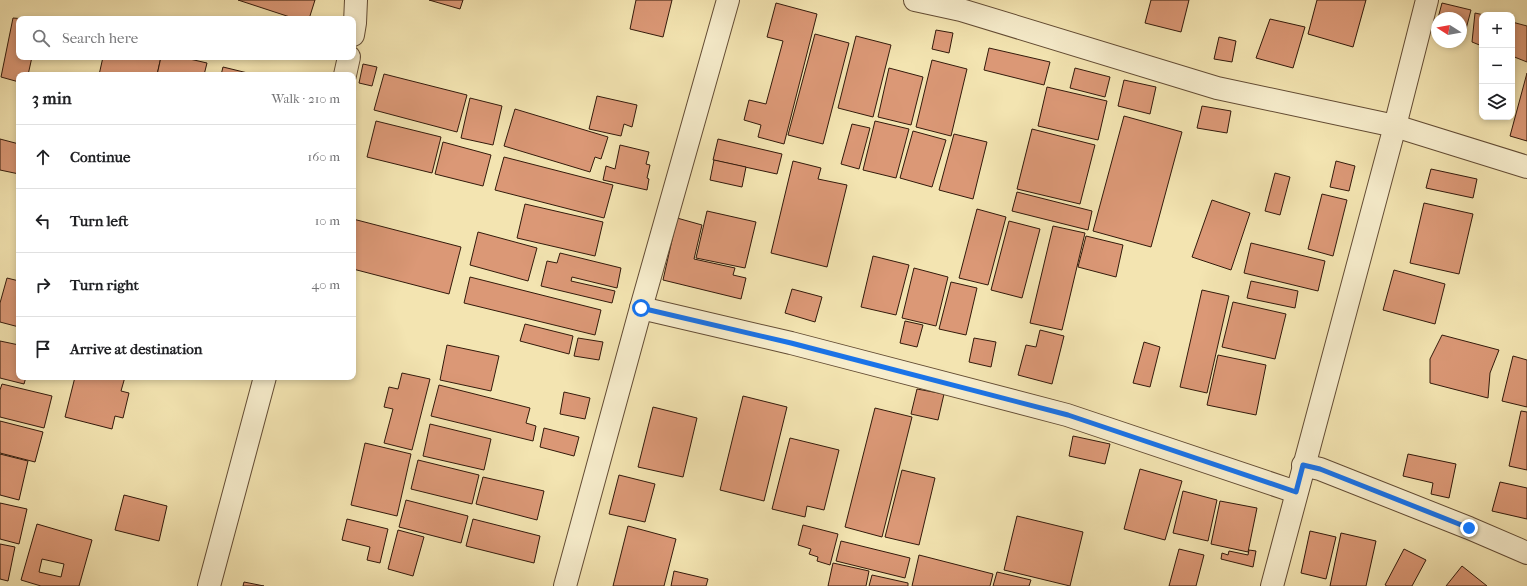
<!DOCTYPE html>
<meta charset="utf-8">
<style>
:root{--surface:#fff;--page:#f6f6f6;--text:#202124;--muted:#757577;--line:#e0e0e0}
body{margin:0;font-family:"IM FELL French Canon",serif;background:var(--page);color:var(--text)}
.controls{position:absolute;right:12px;top:12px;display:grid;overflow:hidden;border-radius:8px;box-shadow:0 2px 6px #0003}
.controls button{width:36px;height:36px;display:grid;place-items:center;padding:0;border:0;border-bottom:1px solid var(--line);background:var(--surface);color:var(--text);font:20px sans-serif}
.compass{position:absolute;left:1431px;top:12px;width:36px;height:36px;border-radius:50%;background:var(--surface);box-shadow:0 2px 6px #0003;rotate:281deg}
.stop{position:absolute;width:12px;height:12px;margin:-9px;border:3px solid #1a73e8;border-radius:50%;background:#fff}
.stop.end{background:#1a73e8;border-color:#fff;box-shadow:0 1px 4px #0008}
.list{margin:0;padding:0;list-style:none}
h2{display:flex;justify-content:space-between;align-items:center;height:52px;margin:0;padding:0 16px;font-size:17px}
h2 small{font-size:13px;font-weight:400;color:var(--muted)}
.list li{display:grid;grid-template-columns:26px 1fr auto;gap:12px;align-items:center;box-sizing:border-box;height:64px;padding:0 16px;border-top:1px solid var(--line)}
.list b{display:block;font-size:15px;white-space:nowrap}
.list em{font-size:13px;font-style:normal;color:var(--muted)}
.icon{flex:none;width:22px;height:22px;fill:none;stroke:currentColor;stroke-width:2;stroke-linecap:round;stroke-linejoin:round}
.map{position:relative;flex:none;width:1527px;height:586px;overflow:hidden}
.search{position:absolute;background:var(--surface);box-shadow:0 2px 6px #0003;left:16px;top:16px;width:340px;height:44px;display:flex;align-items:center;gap:10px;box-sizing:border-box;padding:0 14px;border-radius:8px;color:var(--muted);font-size:15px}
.panel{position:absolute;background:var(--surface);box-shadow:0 2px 6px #0003;left:16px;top:72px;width:340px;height:308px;border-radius:8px}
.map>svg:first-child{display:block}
</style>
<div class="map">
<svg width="1527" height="586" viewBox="0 0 1527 586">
<rect width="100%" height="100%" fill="#f3e4b1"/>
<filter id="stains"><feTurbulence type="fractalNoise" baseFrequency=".005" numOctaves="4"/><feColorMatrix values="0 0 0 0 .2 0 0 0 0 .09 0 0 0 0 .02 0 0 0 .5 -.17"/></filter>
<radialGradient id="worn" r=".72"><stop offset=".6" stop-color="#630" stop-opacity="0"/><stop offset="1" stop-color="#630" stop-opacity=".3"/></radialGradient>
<g fill="#db9876" stroke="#331a0b" fill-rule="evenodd">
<path d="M238 0H315L309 19H296Z"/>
<path d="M429 0H463L460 9Z"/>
<path d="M636 0H672L663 37 630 29Z"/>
<path d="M1151 0H1189L1181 32 1145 23Z"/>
<path d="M1317 0H1366L1353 47 1308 34Z"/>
<path d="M776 3 817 14 784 144 758 137 761 125 744 120 749 100 766 104 783 41 767 37Z"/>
<path d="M1442 3 1471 10 1466 29 1461 27V18H1438Z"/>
<path d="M1475 13 1484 15H1482V46L1472 42Z"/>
<path d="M13 18 25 19H19V57H32L28 75H19V82L1 77Z"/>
<path d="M1270 19 1305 27 1293 68 1256 58Z"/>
<path d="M1512 22 1527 26V62L1512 56Z"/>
<path d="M936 30 953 33 949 53 932 49Z"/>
<path d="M815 34 849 43 823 144 788 135Z"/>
<path d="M856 36 891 45 873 117 838 108Z"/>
<path d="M1219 37 1236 41 1232 62 1214 59Z"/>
<path d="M989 48 1050 62 1044 85 984 70Z"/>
<path d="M103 57H161L157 75H99Z"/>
<path d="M161 57H181L207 63 204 75H207H157Z"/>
<path d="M932 60 967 69 951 136 916 127Z"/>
<path d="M363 64 377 67 372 86 359 83Z"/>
<path d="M223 67 256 75H221Z"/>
<path d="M889 68 923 77 911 125 878 117Z"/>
<path d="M1075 68 1110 77 1105 97 1070 88Z"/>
<path d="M1527 73V141L1510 136Z"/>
<path d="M384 74 467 95 457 132 374 110Z"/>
<path d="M1124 80 1156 87 1150 114 1118 106Z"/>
<path d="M1047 87 1107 101 1098 140 1038 126Z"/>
<path d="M597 96 637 105 632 127 624 124 621 136 589 129Z"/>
<path d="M470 98 502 106 493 145 461 138Z"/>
<path d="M1202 106 1231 111 1227 133 1197 128Z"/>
<path d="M515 109 608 137 601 159 595 157 590 172 504 146Z"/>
<path d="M1124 116 1182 132 1151 247 1093 231Z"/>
<path d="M376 121 441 137 432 173 367 157Z"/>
<path d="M875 121 909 129 896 178 863 170Z"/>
<path d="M852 124 870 128 859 169 841 164Z"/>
<path d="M1032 129 1095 145 1080 204 1017 189Z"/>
<path d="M913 131 946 140 932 187 900 178Z"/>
<path d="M954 134 987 142 973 199 939 190Z"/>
<path d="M0 139 19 144V174L0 170Z"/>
<path d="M718 139 782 154 777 174 713 160Z"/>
<path d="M443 142 491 155 483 186 435 174Z"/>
<path d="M620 145 649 152 646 164 650 165 647 178 649 179 647 190 603 180 606 166 615 169Z"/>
<path d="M504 157 613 185 604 218 495 190Z"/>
<path d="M714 160 746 167 742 187 710 180Z"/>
<path d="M793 161 821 168 818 179 847 185 827 267 771 253Z"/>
<path d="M1336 161 1355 166 1349 191 1330 187Z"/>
<path d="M1431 169 1477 179 1473 198 1426 188Z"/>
<path d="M1275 173 1290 177 1280 215 1265 211Z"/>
<path d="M1017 192 1092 211 1088 230 1012 211Z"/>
<path d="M1322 194 1347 200 1333 256 1308 249Z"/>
<path d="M1212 200 1250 213 1231 270 1192 257Z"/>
<path d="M1424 203 1473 214 1459 274 1410 263Z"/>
<path d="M525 204 603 222 595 256 517 238Z"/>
<path d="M977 209 1006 217 988 285 959 278Z"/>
<path d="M707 211 756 222 745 268 696 258Z"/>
<path d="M677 218 702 225 694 259 735 268 733 275 746 278 741 299 663 280Z"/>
<path d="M353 219 461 247 449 294 353 269Z"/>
<path d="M1009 221 1040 229 1022 298 991 290Z"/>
<path d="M1053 226 1085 233 1062 330 1030 323Z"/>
<path d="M478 232 537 248 528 281 470 265Z"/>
<path d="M1086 236 1123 245 1116 277 1078 267Z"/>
<path d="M1251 243 1325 261 1318 291 1244 273Z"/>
<path d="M560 253 621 268 617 288 572 277 571 281 615 291 612 303 541 286 547 261 557 263Z"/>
<path d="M873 256 909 265 896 315 861 307Z"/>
<path d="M914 268 948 277 936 326 902 318Z"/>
<path d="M1394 270 1445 284 1435 324 1383 310Z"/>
<path d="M470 277 601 310 595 335 464 303Z"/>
<path d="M7 278 19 281V327L0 322V303Z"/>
<path d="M1251 281 1298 291 1295 308 1247 298Z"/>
<path d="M951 282 977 288 966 335 939 329Z"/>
<path d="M792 289 822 297 815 322 785 313Z"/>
<path d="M1202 290 1229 296 1207 393 1180 387Z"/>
<path d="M1233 302 1286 314 1275 359 1222 347Z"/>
<path d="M905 321 923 325 917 347 900 343Z"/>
<path d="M525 324 573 336 569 354 520 341Z"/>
<path d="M1040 330 1064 336 1052 384 1018 375 1026 345 1036 347Z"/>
<path d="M1442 335 1499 350 1490 373 1488 398 1430 383V359Z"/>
<path d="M578 338 603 342 599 360 574 356Z"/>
<path d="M974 338 996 342 991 367 969 362Z"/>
<path d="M0 341 19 345V377H26L24 384 0 378Z"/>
<path d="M1144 342 1160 347 1150 387 1133 383Z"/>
<path d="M447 345 499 356 491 391 440 380Z"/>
<path d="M1218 355 1266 365 1256 415 1207 405Z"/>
<path d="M1513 356 1527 360V407L1502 401Z"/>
<path d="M402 373 430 379 412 450 384 443 393 409 384 407 389 387 398 389Z"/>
<path d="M75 377H125L121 391 129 393 123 418 115 416 112 429 65 417Z"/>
<path d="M2 384 52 396 44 428 0 417V390Z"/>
<path d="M439 385 530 408 526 423 536 426 533 441 431 416Z"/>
<path d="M917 389 944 394 938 420 911 414Z"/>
<path d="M564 392 590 398 585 419 560 414Z"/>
<path d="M743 396 787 407 764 501 720 490Z"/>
<path d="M653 407 697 418 683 477 638 467Z"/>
<path d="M875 408 912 417 882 537 845 527Z"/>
<path d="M1521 411 1527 412V470L1509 466Z"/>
<path d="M0 421 43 432 35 462 0 453Z"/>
<path d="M430 424 491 439 484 470 423 456Z"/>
<path d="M544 428 579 437 574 456 540 447Z"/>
<path d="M1073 436 1110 444 1105 464 1069 456Z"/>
<path d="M790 438 839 450 824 510 807 506 805 517 772 509Z"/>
<path d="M365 443 411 454 397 516 351 505Z"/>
<path d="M0 454 28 461 19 500 0 495Z"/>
<path d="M1408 454 1456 464 1449 498 1431 494 1433 483 1403 476Z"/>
<path d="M418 460 479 475 472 504 411 489Z"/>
<path d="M1140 469 1182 481 1165 540 1124 529Z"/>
<path d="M902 470 935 478 919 545 885 537Z"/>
<path d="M619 475 655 484 645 522 609 514Z"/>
<path d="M483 477 544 491 537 520 476 504Z"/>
<path d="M1500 482 1527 488V519L1492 511Z"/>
<path d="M1183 491 1217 500 1208 541 1173 533Z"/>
<path d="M124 495 167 506 159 541 115 530Z"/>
<path d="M406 500 468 516 461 543 399 527Z"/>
<path d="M1220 501 1257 508 1248 552 1211 544Z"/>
<path d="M0 503 27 509 19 544 0 539Z"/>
<path d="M1017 516 1083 532 1070 586 1004 570Z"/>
<path d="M347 519 388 529 380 563 367 560 370 547 342 540Z"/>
<path d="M473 519 540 536 534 563 466 546Z"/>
<path d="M37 524 92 540 79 586H41L21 580ZM42 559 64 564 61 577 39 572Z"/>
<path d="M803 525 838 534 830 565 817 561 818 557 809 554 811 549 798 545Z"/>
<path d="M628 526 676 539 664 586H613Z"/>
<path d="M398 530 424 537 413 576 388 569Z"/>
<path d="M1310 531 1336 537 1326 579 1301 573Z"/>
<path d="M1341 533 1376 541 1366 586H1330Z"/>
<path d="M841 541 910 558 905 578 836 561Z"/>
<path d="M0 544 15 547 8 581 0 579Z"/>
<path d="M1179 549 1204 555 1196 586H1169Z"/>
<path d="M1404 549 1426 560 1412 586H1387L1385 585Z"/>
<path d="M1249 550 1256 551 1253 567 1221 559 1222 553 1228 555 1229 551 1248 555Z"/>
<path d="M919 555 993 574 990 586H912Z"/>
<path d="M833 563 869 571 866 586H828Z"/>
<path d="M1462 566 1487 586H1446Z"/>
<path d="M674 571 708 579 706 586H671Z"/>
<path d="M997 572 1031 580 1029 586H993Z"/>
<path d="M872 575 908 583V586H869Z"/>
<path d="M244 582 264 586H243Z"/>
</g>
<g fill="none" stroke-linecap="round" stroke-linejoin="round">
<g stroke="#634c34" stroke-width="24">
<g id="minor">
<path d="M915 0 961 10 1217 88 1395 126 1527 167"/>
<path d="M353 35 355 23 356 0"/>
<path d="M345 75 349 57"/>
<path d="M641 308 791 343 1067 415 1296 492"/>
<path d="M1303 465 1320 469 1469 528 1527 553"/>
<path d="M209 586 265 377"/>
<path d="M565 586 641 308 728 0"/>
<path d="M1272 586 1395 126 1427 0"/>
</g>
</g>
<use href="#minor" stroke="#f7edcc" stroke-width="22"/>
</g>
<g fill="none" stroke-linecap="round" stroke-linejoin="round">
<path stroke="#1a73e8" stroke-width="5" d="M641 308 791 343 1068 415 1296 492 1303 465 1320 469 1469 528"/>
</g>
<rect width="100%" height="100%" filter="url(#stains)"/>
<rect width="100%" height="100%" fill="url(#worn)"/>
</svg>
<div class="controls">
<button>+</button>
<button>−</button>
<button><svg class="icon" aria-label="layers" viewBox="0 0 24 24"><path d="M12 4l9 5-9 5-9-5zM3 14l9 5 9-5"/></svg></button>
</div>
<svg class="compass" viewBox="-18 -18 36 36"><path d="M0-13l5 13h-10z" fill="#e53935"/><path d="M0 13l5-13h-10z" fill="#757577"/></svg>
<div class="stop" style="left:641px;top:308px"></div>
<div class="stop end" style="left:1469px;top:528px"></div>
<div class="search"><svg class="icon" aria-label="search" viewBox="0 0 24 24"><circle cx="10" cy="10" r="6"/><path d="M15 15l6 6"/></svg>Search here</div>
<section class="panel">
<h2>3 min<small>Walk · 210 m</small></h2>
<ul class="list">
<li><svg class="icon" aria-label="ahead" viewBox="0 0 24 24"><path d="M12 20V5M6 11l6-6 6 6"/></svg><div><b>Continue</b></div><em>160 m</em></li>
<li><svg class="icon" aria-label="left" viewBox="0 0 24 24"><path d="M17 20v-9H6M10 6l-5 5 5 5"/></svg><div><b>Turn left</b></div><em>10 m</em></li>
<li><svg class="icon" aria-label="right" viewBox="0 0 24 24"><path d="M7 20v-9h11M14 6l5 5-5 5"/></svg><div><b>Turn right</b></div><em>40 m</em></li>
<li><svg class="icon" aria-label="arrive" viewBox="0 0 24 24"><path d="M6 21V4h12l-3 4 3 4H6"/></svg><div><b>Arrive at destination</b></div></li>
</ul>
</section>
</div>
